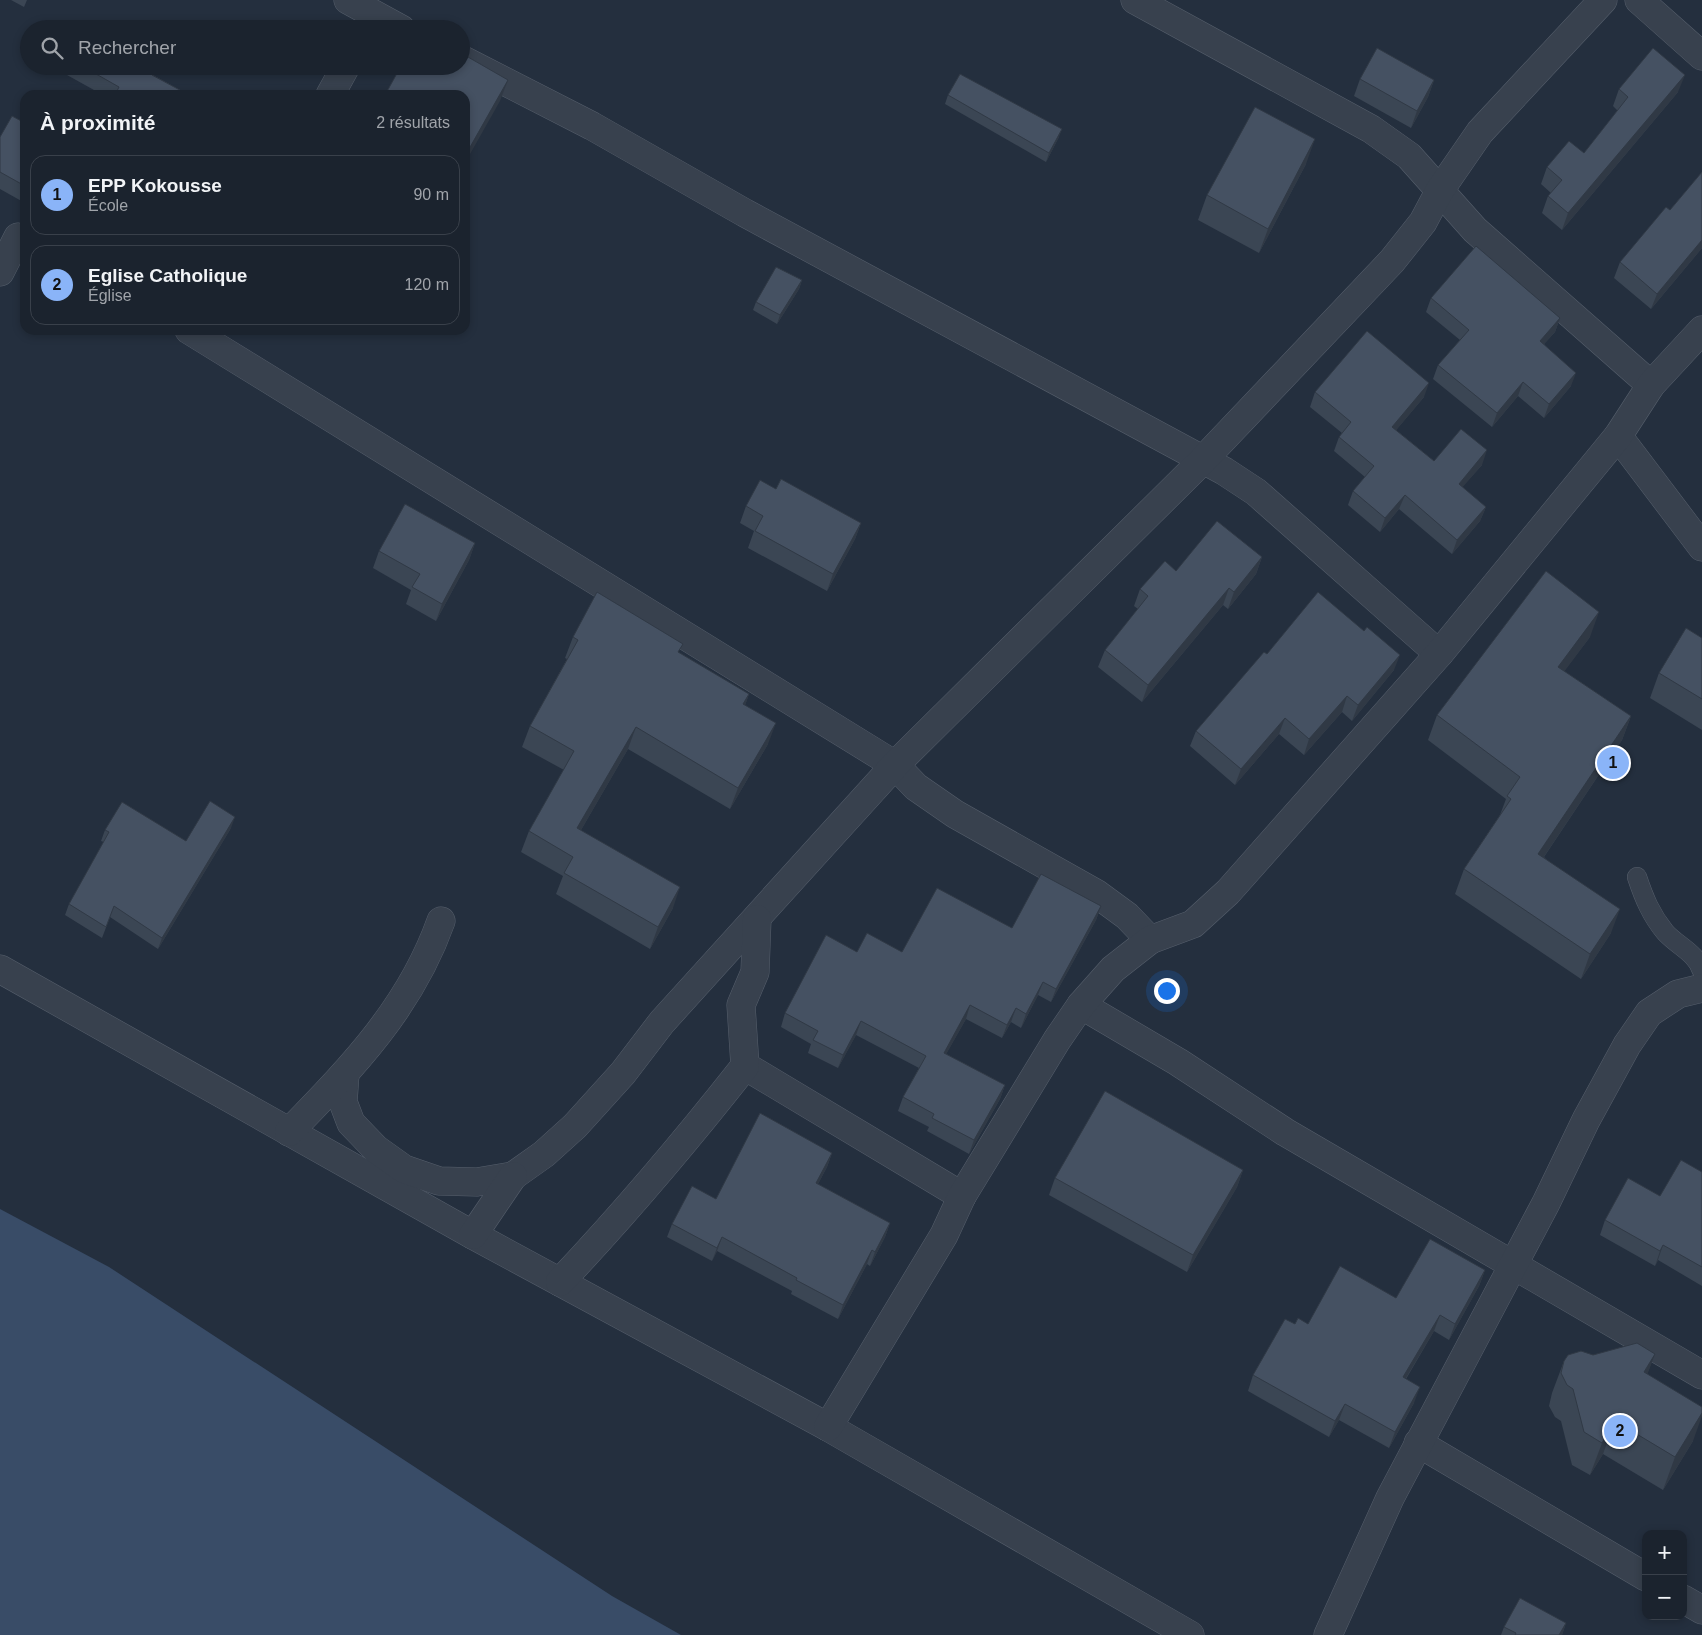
<!DOCTYPE html>
<html lang="fr">
<meta charset="utf-8">
<style>
:root{--surface:#1b232e;--page:#242b36;--text:#f1f3f6;--muted:#a0a4aa;--line:#39404a;--accent:#8ab4f8}
body{margin:0;font-family:Helvetica,sans-serif;background:var(--page);color:var(--text)}
.controls{position:absolute;right:15px;bottom:15px;display:grid;overflow:hidden;border-radius:10px;box-shadow:0 2px 8px #0003}
.controls button{width:45px;height:45px;display:grid;place-items:center;padding:0;border:0;border-bottom:1px solid var(--line);background:var(--surface);color:var(--text);font:25px sans-serif}
.you{position:absolute;left:1166px;top:990px;width:18px;height:18px;margin:-12px;border:4px solid #fff;border-radius:50%;background:#1a73e8;box-shadow:0 0 0 8px #1a73e833}
.badge{display:grid;place-items:center;width:32px;height:32px;border-radius:50%;background:var(--accent);color:#111;font-size:16px;font-weight:700}
.pin{position:absolute;translate:-50% -50%;border:2px solid #fff;box-shadow:0 1px 5px #0006}
.list{margin:0;padding:0;list-style:none}
h2{display:flex;justify-content:space-between;align-items:center;height:65px;margin:0;padding:0 20px;font-size:21px}
h2 small{font-size:16px;font-weight:400;color:var(--muted)}
.list li{display:grid;grid-template-columns:32px 1fr auto;gap:15px;align-items:center;box-sizing:border-box;height:80px;margin:0 10px 10px;padding:0 10px;border:1px solid var(--line);border-radius:15px}
.list b{display:block;font-size:19px;white-space:nowrap}
.list p{margin:0;font-size:16px;white-space:nowrap;color:var(--muted)}
.list em{font-size:16px;font-style:normal;color:var(--muted)}
.icon{flex:none;width:28px;height:28px;fill:none;stroke:currentColor;stroke-width:2;stroke-linecap:round;stroke-linejoin:round}
.map{position:relative;flex:none;width:1702px;height:1635px;overflow:hidden}
.search{position:absolute;background:var(--surface);box-shadow:0 2px 8px #0003;left:20px;top:20px;width:450px;height:55px;display:flex;align-items:center;gap:12px;box-sizing:border-box;padding:0 18px;border-radius:28px;color:var(--muted);font-size:19px}
.panel{position:absolute;background:var(--surface);box-shadow:0 2px 8px #0003;left:20px;top:90px;width:450px;height:245px;border-radius:15px}
.map>svg:first-child{display:block}
</style>
<div class="map">
<svg width="1702" height="1635" viewBox="0 0 1702 1635">
<rect width="100%" height="100%" fill="#242f3e"/>
<path fill="#394c67" d="M0 1209 109 1267 612 1596 681 1635H0Z"/>
<g fill="none" stroke-linecap="round" stroke-linejoin="round">
<g stroke="#565f6c" stroke-width="20">
<path id="lane" d="M1637 877C1644 898 1651 915 1665 932 1676 945 1697 953 1702 971"/>
</g>
<g stroke="#565f6c" stroke-width="29">
<g id="street">
<path d="M348 0 401 29"/>
<path d="M1135 0 1371 129 1409 156 1475 230 1651 385"/>
<path d="M1639 0 1702 56"/>
<path d="M461 59 592 126 745 213 1224 471 1256 492 1439 654"/>
<path d="M330 95 346 66"/>
<path d="M0 272 18 237"/>
<path d="M189 330 895 765 916 787 955 814 1097 894 1127 916 1150 940"/>
<path d="M1618 436 1702 547"/>
<path d="M0 969 473 1235 828 1427 1190 1635"/>
<path d="M1081 1005 1178 1062 1285 1132 1702 1375"/>
<path d="M745 1066 962 1196"/>
<path d="M345 1074 343 1102 351 1123 376 1149 404 1169 439 1181 477 1182 513 1176 544 1154 575 1126 623 1073 662 1022 895 765 1203 460 1392 261 1423 222 1440 190 1480 132 1603 0"/>
<path d="M289 1132C352 1067 410 1008 441 921"/>
<path d="M473 1235 513 1176"/>
<path d="M560 1282C625 1213 686 1141 745 1066L741 1005 755 972 757 919"/>
<path d="M828 1427 944 1235 962 1196 1057 1040 1081 1005 1113 969 1150 940 1193 924 1228 892 1439 654 1618 436 1651 385 1702 330"/>
<path d="M1418 1443 1646 1577"/>
<path d="M1683 1599 1702 1610"/>
<path d="M1328 1635 1390 1498 1546 1203 1586 1120 1627 1045 1649 1013 1678 994 1702 988"/>
</g>
</g>
<use href="#lane" stroke="#38414e" stroke-width="19"/>
<use href="#street" stroke="#38414e" stroke-width="28"/>
</g>
<g fill="#3b4654">
<path d="M11 0H27L24 7Z"/>
<path d="M59 66H142L153 75 189 95H103L58 70Z"/>
<path d="M1360 79 1434 80 1428 97 1411 128 1354 96Z"/>
<path d="M1619 89 1678 92 1562 230 1542 213 1548 196 1551 193 1541 184 1547 167 1584 153 1618 111 1613 106Z"/>
<path d="M948 95 1059 137 1046 162 945 104Z"/>
<path d="M25 123V203L0 189V137Z"/>
<path d="M1306 164 1259 253 1198 220 1207 195Z"/>
<path d="M1702 172V248L1651 309 1614 278 1620 262 1670 210Z"/>
<path d="M802 280 799 289 777 324 753 310 756 302Z"/>
<path d="M1431 298 1560 318 1555 332 1544 344 1571 386 1544 418 1518 396 1492 427 1433 379 1438 365 1460 340 1426 312Z"/>
<path d="M1315 392 1424 397 1396 430 1434 461 1482 465 1462 487 1486 507 1480 521 1452 554 1399 509 1380 532 1348 505 1353 491 1365 477 1334 451 1339 437 1342 433 1310 407Z"/>
<path d="M776 489 861 523 855 539 827 591 748 548 754 531 740 523 746 506Z"/>
<path d="M475 543 469 560 436 621 406 604 411 590 373 568 379 551Z"/>
<path d="M1262 557 1256 574 1228 609 1223 605 1142 702 1098 667 1105 650 1138 609 1134 606 1140 589 1176 571Z"/>
<path d="M573 637 680 653 749 694 745 705 768 744 730 809 628 749 581 830 673 908 650 949 556 894 563 876 521 852 529 831 564 770 522 747 530 726 567 659 565 658Z"/>
<path d="M1590 637 1564 671 1631 716 1622 740 1544 857 1611 933 1581 979 1455 894 1464 869 1500 815 1506 799 1428 740 1437 715Z"/>
<path d="M1702 638V730L1650 698 1659 673Z"/>
<path d="M1267 654 1394 670 1352 721 1342 712 1304 755 1279 734 1235 785 1190 746 1196 731Z"/>
<path d="M231 828 158 949 110 917 102 938 65 915 69 904 104 842 101 841 105 830 186 841Z"/>
<path d="M1101 906 1096 920 1051 1002 1038 995 1021 1028 1011 1022 1002 1038 966 1019 946 1054 1005 1085 1000 1099 969 1154 927 1131 929 1127 898 1111 903 1097 919 1068 856 1035 838 1068 808 1053 811 1044 781 1027 785 1013 857 952H902L1012 928Z"/>
<path d="M832 1153 827 1167 818 1184 890 1223 885 1237 870 1266 867 1264 838 1319 791 1294 792 1291 717 1251 712 1261 667 1237 672 1224 716 1199Z"/>
<path d="M1243 1170 1237 1187 1187 1272 1049 1195 1055 1178Z"/>
<path d="M1702 1172V1286L1658 1260 1655 1266 1600 1235 1605 1220 1660 1196Z"/>
<path d="M1485 1270 1479 1286 1449 1340 1434 1331 1406 1379 1414 1403 1389 1448 1339 1420 1329 1437 1248 1391 1253 1375 1295 1324H1308L1396 1298Z"/>
<path d="M1655 1354 1647 1374 1693 1441 1663 1490 1603 1454 1590 1475 1572 1465 1561 1421 1555 1417 1549 1406 1552 1393 1564 1361 1593 1355Z"/>
<path d="M1566 1623 1562 1635H1501L1504 1627Z"/>
</g>
<g fill="#303945">
<path d="M1685 75 1678 92 1562 230 1568 213Z"/>
<path d="M508 80 500 101 465 163V156Z"/>
<path d="M1434 80 1428 97 1411 128 1417 111Z"/>
<path d="M1062 129 1059 137 1046 162 1049 153Z"/>
<path d="M1315 139 1306 164 1259 253 1268 229Z"/>
<path d="M1702 240V248L1651 309 1657 294Z"/>
<path d="M802 280 799 289 777 324 780 315Z"/>
<path d="M1560 318 1555 332 1535 354 1540 341Z"/>
<path d="M1576 373 1571 386 1544 418 1549 404Z"/>
<path d="M1523 382 1518 396 1492 427 1497 413Z"/>
<path d="M1429 383 1424 397 1387 441 1392 427Z"/>
<path d="M1487 450 1482 465 1453 498 1459 484Z"/>
<path d="M1405 495 1399 509 1380 532 1385 518Z"/>
<path d="M1486 507 1480 521 1452 554 1457 540Z"/>
<path d="M861 523 855 539 827 591 833 574Z"/>
<path d="M475 543 469 560 436 621 442 604Z"/>
<path d="M1262 557 1256 574 1228 609 1234 592Z"/>
<path d="M1229 588 1223 605 1142 702 1148 685Z"/>
<path d="M1599 612 1590 637 1549 692 1558 667Z"/>
<path d="M1400 655 1394 670 1352 721 1358 705Z"/>
<path d="M749 694 742 715 743 704Z"/>
<path d="M1347 696 1342 712 1304 755 1309 739Z"/>
<path d="M1631 716 1622 740 1529 879 1538 854Z"/>
<path d="M1285 718 1279 734 1235 785 1241 769Z"/>
<path d="M776 723 768 744 730 809 738 788Z"/>
<path d="M636 727 628 749 570 849 577 828Z"/>
<path d="M235 817 231 828 158 949 162 938Z"/>
<path d="M680 887 673 908 650 949 658 927Z"/>
<path d="M1101 906 1096 920 1051 1002 1056 989Z"/>
<path d="M1620 909 1611 933 1581 979 1590 954Z"/>
<path d="M1043 982 1038 995 1021 1028 1026 1014Z"/>
<path d="M970 1005 966 1019 939 1067 944 1053Z"/>
<path d="M1016 1008 1011 1022 1002 1038 1007 1025Z"/>
<path d="M861 1021 856 1035 838 1068 843 1055Z"/>
<path d="M1005 1085 1000 1099 969 1154 974 1140Z"/>
<path d="M832 1153 827 1167 811 1197 816 1183Z"/>
<path d="M1243 1170 1237 1187 1187 1272 1193 1255Z"/>
<path d="M890 1223 885 1237 870 1266 875 1252Z"/>
<path d="M722 1237 717 1251 712 1261 717 1248Z"/>
<path d="M1663 1245 1658 1260 1655 1266 1660 1251Z"/>
<path d="M872 1250 867 1264 838 1319 843 1305Z"/>
<path d="M1485 1270 1479 1286 1449 1340 1455 1324Z"/>
<path d="M1440 1315 1434 1331 1397 1393 1403 1377Z"/>
<path d="M1655 1354 1643 1386 1644 1372Z"/>
<path d="M1420 1387 1414 1403 1389 1448 1395 1432Z"/>
<path d="M1345 1404 1339 1420 1329 1437 1335 1421Z"/>
<path d="M1702 1413V1416L1693 1441 1663 1490 1675 1457Z"/>
<path d="M1615 1421 1603 1454 1590 1475 1602 1443Z"/>
<path d="M1566 1623 1562 1635H1559Z"/>
</g>
<g fill="#455162" stroke="#303945">
<path d="M1377 48 1434 80 1417 111 1360 79Z"/>
<path d="M1653 48 1685 75 1568 213 1548 196 1562 180 1547 167 1569 141 1584 153 1628 97 1619 89Z"/>
<path d="M461 53 508 80 465 156V95H385L401 66H461Z"/>
<path d="M82 66H142L154 73 152 75 189 95H115L119 87Z"/>
<path d="M960 74 1062 129 1049 153 948 95Z"/>
<path d="M1255 107 1315 139 1268 229 1207 195Z"/>
<path d="M12 116 25 123V186L0 172V137Z"/>
<path d="M1702 172V240L1657 294 1620 262 1666 207 1670 210Z"/>
<path d="M1476 246 1560 318 1540 341 1576 373 1549 404 1523 382 1497 413 1438 365 1469 330 1431 298Z"/>
<path d="M776 267 802 280 780 315 756 302Z"/>
<path d="M1367 331 1429 383 1392 427 1434 461 1461 429 1487 450 1459 484 1486 507 1457 540 1405 495 1385 518 1353 491 1374 466 1339 437 1351 422 1315 392Z"/>
<path d="M781 479 861 523 833 574 755 531 763 516 746 506 760 480 776 489Z"/>
<path d="M405 504 475 543 442 604 412 587 420 574 379 551Z"/>
<path d="M1217 521 1262 557 1234 592 1229 588 1148 685 1105 650 1148 596 1140 589 1165 561 1176 571Z"/>
<path d="M1546 571 1599 612 1558 667 1631 716 1538 854 1620 909 1590 954 1464 869 1511 799 1507 796 1520 777 1437 715Z"/>
<path d="M597 592 683 644 678 652 749 694 743 704 776 723 738 788 636 727 577 828 680 887 658 927 564 873 573 857 529 831 574 751 530 726 578 640 573 637Z"/>
<path d="M1318 592 1364 631 1367 627 1400 655 1358 705 1347 696 1309 739 1285 718 1241 769 1196 731 1264 652 1267 654Z"/>
<path d="M1686 628 1702 638V699L1659 673Z"/>
<path d="M210 801 235 817 162 938 114 906 106 927 69 904 109 832 105 830 122 802 186 841Z"/>
<path d="M1041 874 1101 906 1056 989 1043 982 1026 1014 1016 1008 1007 1025 970 1005 944 1053 1005 1085 974 1140 932 1118 934 1114 903 1097 926 1056 861 1021 843 1055 813 1040 818 1031 785 1013 826 935 857 952 867 933 902 952 937 888 1012 928Z"/>
<path d="M1105 1091 1243 1170 1193 1255 1055 1178Z"/>
<path d="M760 1113 832 1153 816 1183 890 1223 875 1252 872 1250 843 1305 796 1280 797 1278 722 1237 717 1248 672 1224 692 1186 716 1199Z"/>
<path d="M1681 1160 1702 1172V1267L1663 1245 1660 1251 1605 1220 1628 1178 1660 1196Z"/>
<path d="M1430 1239 1485 1270 1455 1324 1440 1315 1403 1377 1420 1387 1395 1432 1345 1404 1335 1421 1253 1375 1285 1319 1295 1324 1298 1318 1308 1324 1340 1266 1396 1298Z"/>
<path d="M1637 1343 1655 1354 1644 1372 1702 1407V1413L1675 1457 1615 1421 1602 1443 1584 1432 1573 1389 1567 1385 1561 1373 1564 1361 1568 1355 1581 1351 1593 1355Z"/>
<path d="M1520 1598 1566 1623 1559 1635H1515L1516 1633 1504 1627Z"/>
</g>
</svg>
<div class="controls">
<button>+</button>
<button>−</button>
</div>
<div class="you"></div>
<div class="pin badge" style="left:1613px;top:763px">1</div>
<div class="pin badge" style="left:1620px;top:1431px">2</div>
<div class="search"><svg class="icon" aria-label="search" viewBox="0 0 24 24"><circle cx="10" cy="10" r="6"/><path d="M15 15l6 6"/></svg>Rechercher</div>
<section class="panel">
<h2>À proximité<small>2 résultats</small></h2>
<ul class="list">
<li><span class="badge">1</span><div><b>EPP Kokousse</b><p>École</p></div><em>90 m</em></li>
<li><span class="badge">2</span><div><b>Eglise Catholique</b><p>Église</p></div><em>120 m</em></li>
</ul>
</section>
</div>
